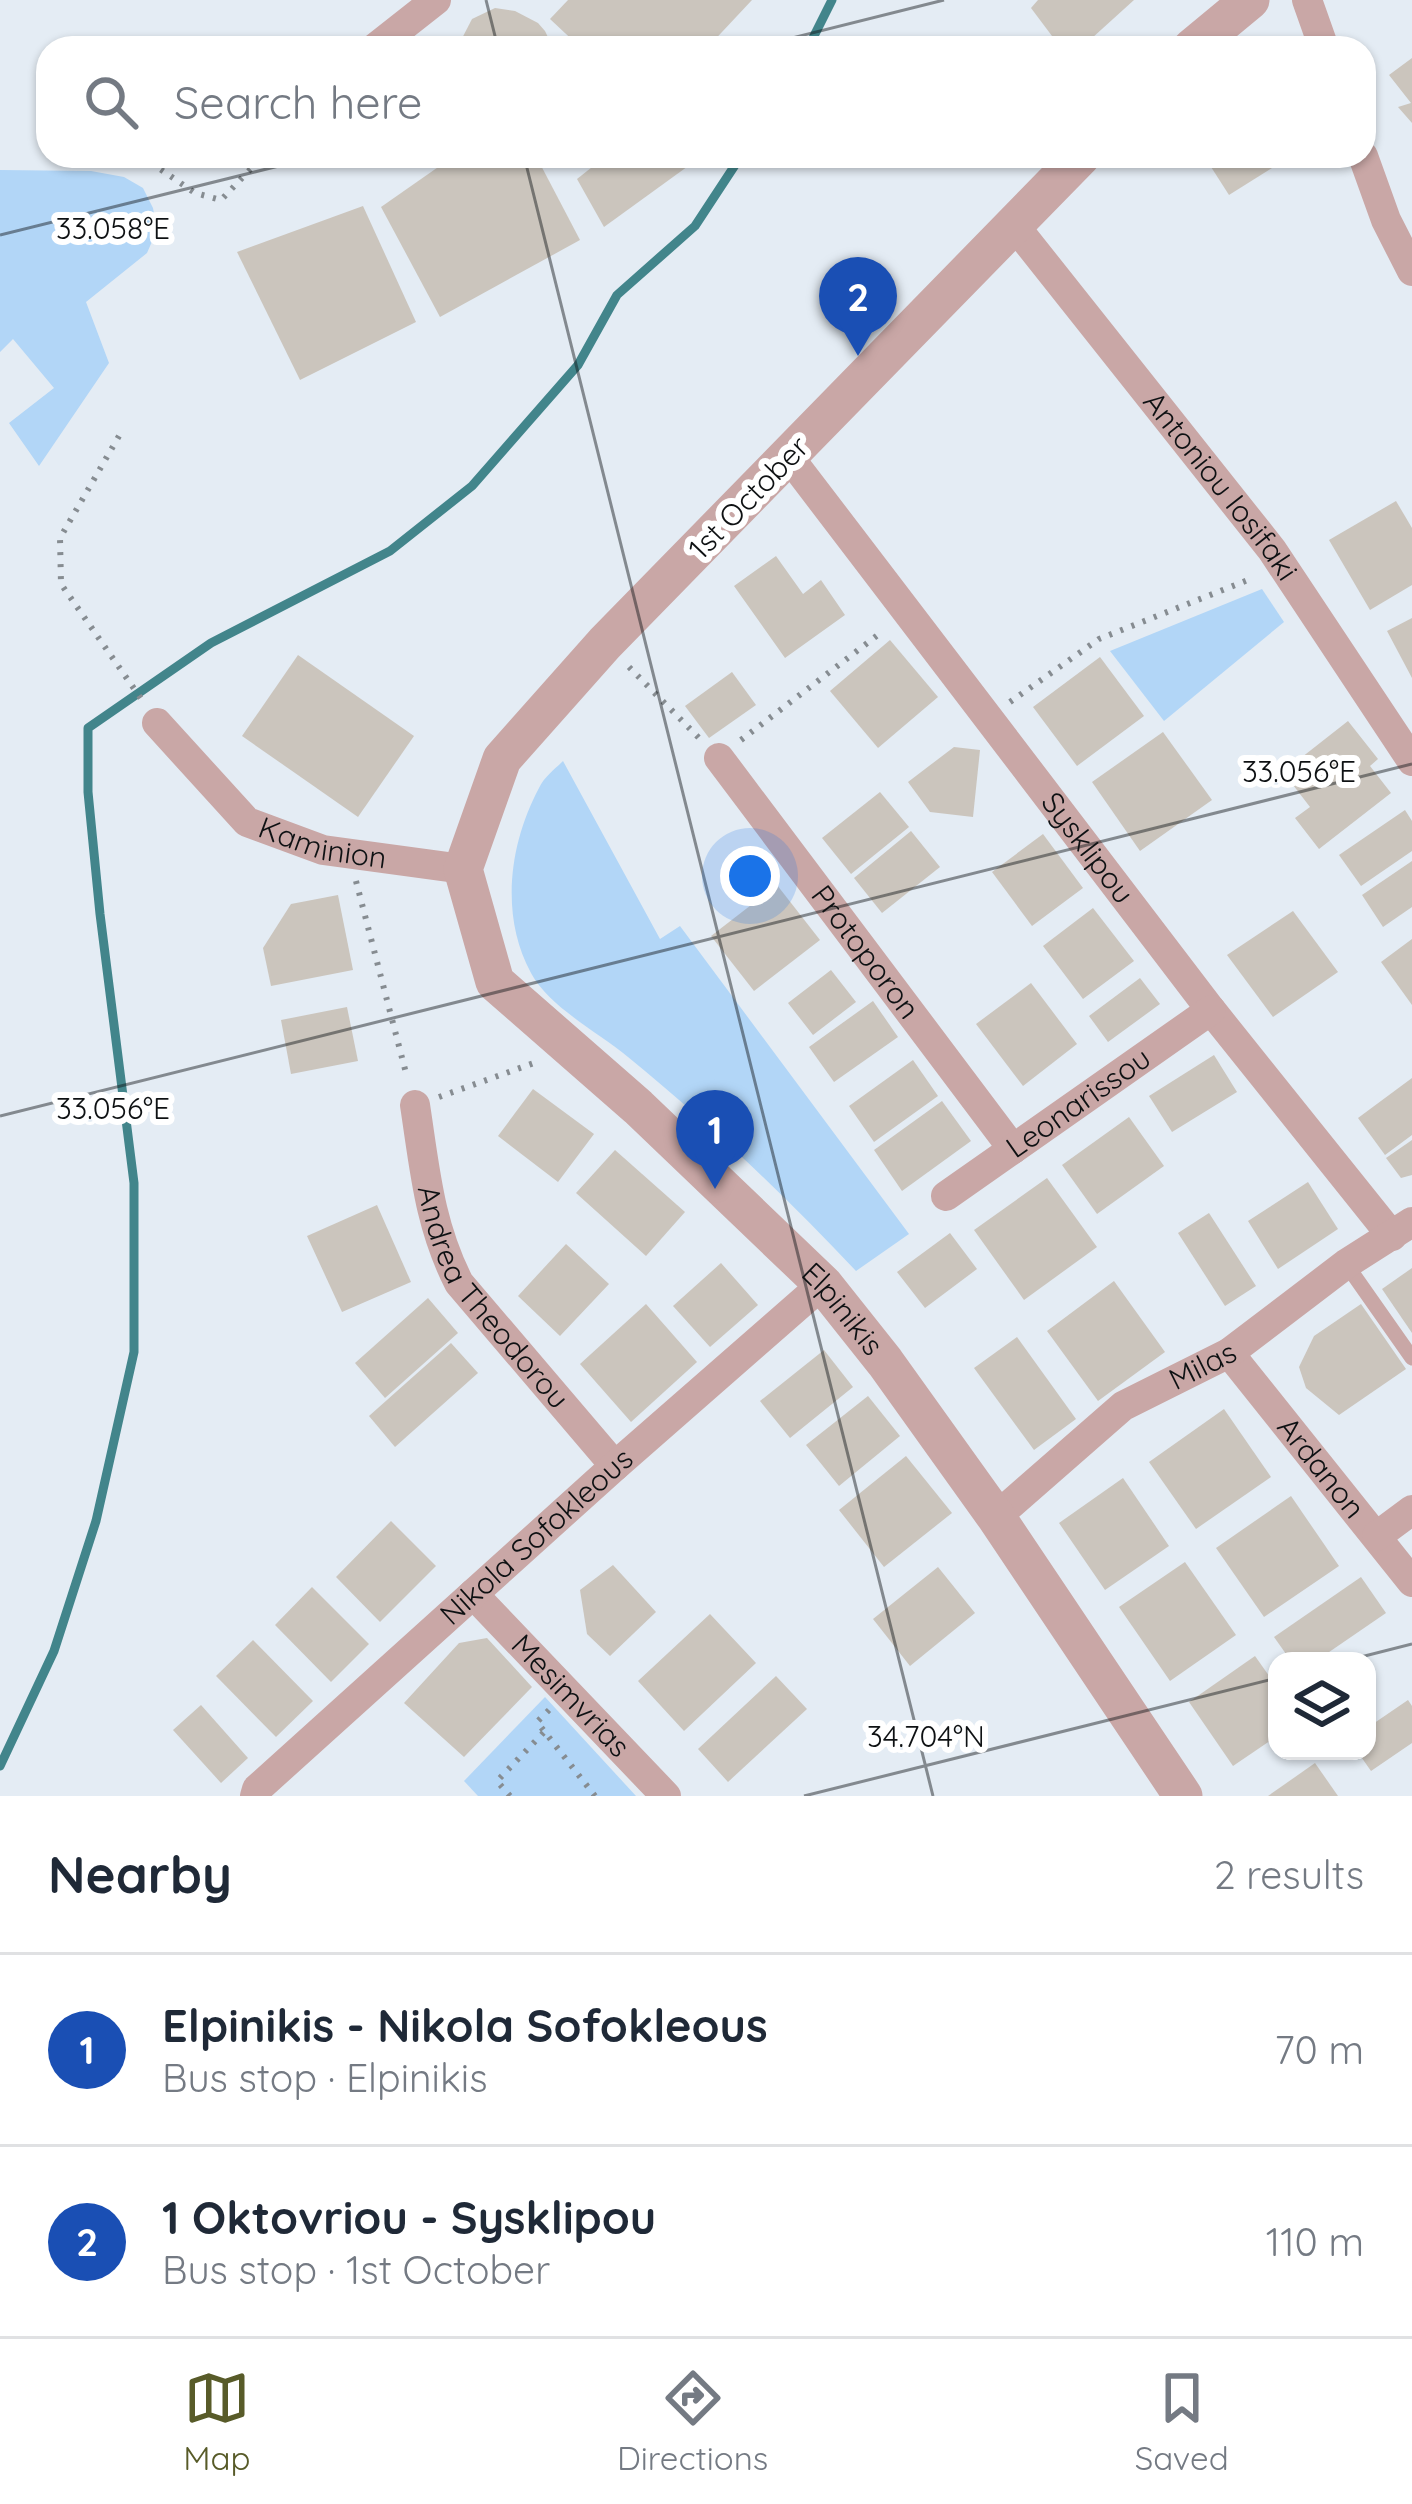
<!DOCTYPE html>
<meta charset="utf-8">
<style>
:root{--surface:#fff;--page:#f2f2f3;--text:#1f2937;--muted:#747a83;--line:#e0e1e3;--accent:#585b29}
body{margin:0;font-family:Quicksand,sans-serif;background:var(--page);color:var(--text)}
.controls{position:absolute;right:36px;bottom:36px;display:grid;overflow:hidden;border-radius:24px;box-shadow:0 3px 9px #0004}
.controls button{width:108px;height:108px;display:grid;place-items:center;padding:0;border:0;border-bottom:3px solid var(--line);background:var(--surface);color:var(--text);font:60px sans-serif}
.you{position:absolute;left:750px;top:876px;width:42px;height:42px;margin:-30px;border:9px solid #fff;border-radius:50%;background:#1a73e8;box-shadow:0 0 0 18px #1a73e833}
.badge{display:grid;place-items:center;width:78px;height:78px;border-radius:50%;background:var(--accent);color:#fff;font-size:39px;font-weight:700}
.pin{position:absolute;translate:-50% -99px;filter:drop-shadow(0 3px 6px #0008)}
.pin::after{content:'';position:absolute;top:63px;width:42px;height:36px;background:inherit;clip-path:polygon(0 0,100% 0,50% 100%)}
.list{margin:0;padding:0;list-style:none}
h2{display:flex;justify-content:space-between;align-items:center;height:156px;margin:0;padding:0 48px;font-size:51px}
h2 small{font-size:39px;font-weight:400;color:var(--muted)}
.list li{display:grid;grid-template-columns:78px 1fr auto;gap:36px;align-items:center;box-sizing:border-box;height:192px;padding:0 48px;border-top:3px solid var(--line)}
.list b{display:block;font-size:45px;white-space:nowrap}
.list p{margin:0;font-size:39px;white-space:nowrap;color:var(--muted)}
.list em{font-size:39px;font-style:normal;color:var(--muted)}
.icon{flex:none;width:66px;height:66px;fill:none;stroke:currentColor;stroke-width:2;stroke-linecap:round;stroke-linejoin:round}
.map{position:relative;flex:none;width:1412px;height:1796px;overflow:hidden}
.search{position:absolute;background:var(--surface);box-shadow:0 3px 9px #0004;left:36px;right:36px;top:36px;height:132px;display:flex;align-items:center;gap:30px;box-sizing:border-box;padding:0 42px;border-radius:36px;color:var(--muted);font-size:45px}
.sheet{height:540px;background:var(--surface)}
nav{display:flex;justify-content:space-around;align-items:center;box-sizing:border-box;height:168px;border-top:3px solid var(--line);background:var(--surface);font-size:33px;color:var(--muted)}
nav a{display:grid;justify-items:center;gap:6px}
nav .on{color:var(--accent)}
.map>svg:first-child{display:block}
</style>
<div class="map">
<svg width="1412" height="1796" viewBox="0 0 1412 1796">
<rect width="100%" height="100%" fill="#e4ecf4"/>
<g fill="#b2d6f7">
<path d="M0 170 91 171 124 177 143 188 153 208 157 230 147 253 86 302 109 363 39 466 9 423 54 388 13 339 0 352Z"/>
<path d="M1262 589 1284 622 1164 721 1110 651Z"/>
<path d="M563 761 660 939 680 926 909 1234 856 1271C784 1195 709 1123 628 1057 598 1032 549 1007 531 973 500 916 509 844 539 788 544 777 555 769 563 761Z"/>
<path d="M545 1697 636 1796H478L464 1781Z"/>
</g>
<g fill="none" stroke-linecap="round" stroke-linejoin="round">
<g stroke="#42858b" stroke-width="9">
<path d="M808 48 832 0"/>
<path d="M0 1766 54 1651 96 1521 134 1352V1183L100 914 88 792V728L211 643 390 551 472 486 578 365 617 295 695 226 741 156"/>
</g>
</g>
<g fill="#cbc5bd">
<path d="M568 0H752L707 48H581L550 19Z"/>
<path d="M1038 0H1134L1081 48H1061L1031 8Z"/>
<path d="M495 8 515 11 538 23 545 31 553 48H457L472 19Z"/>
<path d="M1412 58V123L1398 107 1411 103 1389 75Z"/>
<path d="M454 156H536L580 240 440 317 381 207Z"/>
<path d="M606 156H702L604 227 577 179Z"/>
<path d="M1204 156H1291L1229 195Z"/>
<path d="M363 206 416 322 300 380 237 252Z"/>
<path d="M1396 501 1412 528V585L1370 610 1329 540Z"/>
<path d="M776 556 803 594 821 580 845 615 785 658 734 586Z"/>
<path d="M1412 618V678L1387 631Z"/>
<path d="M890 640 938 697 878 748 830 691Z"/>
<path d="M298 655 414 736 358 817 242 736Z"/>
<path d="M1100 657 1144 716 1077 766 1033 707Z"/>
<path d="M732 672 756 705 709 738 685 706Z"/>
<path d="M1348 721 1378 759 1370 766 1391 793 1319 849 1295 818 1310 807 1283 772Z"/>
<path d="M1163 732 1212 800 1140 851 1092 782Z"/>
<path d="M954 747 980 750 973 817 930 812 908 782Z"/>
<path d="M880 792 909 827 851 874 822 838Z"/>
<path d="M1405 810 1412 821V851L1361 886 1339 855Z"/>
<path d="M911 831 940 867 882 913 854 878Z"/>
<path d="M1043 834 1083 888 1032 926 992 872Z"/>
<path d="M1412 861V907L1383 927 1362 895Z"/>
<path d="M777 885 820 940 754 991 711 936Z"/>
<path d="M338 895 353 970 271 986 263 948 291 904Z"/>
<path d="M1093 908 1134 961 1083 999 1043 946Z"/>
<path d="M1293 911 1338 972 1273 1017 1227 955Z"/>
<path d="M1412 939V1005L1381 962Z"/>
<path d="M831 970 856 1002 813 1035 788 1003Z"/>
<path d="M1140 978 1160 1004 1108 1042 1089 1016Z"/>
<path d="M1031 983 1077 1044 1023 1086 976 1024Z"/>
<path d="M873 1001 898 1037 834 1082 809 1047Z"/>
<path d="M347 1007 358 1061 291 1074 281 1020Z"/>
<path d="M1214 1055 1237 1092 1172 1132 1149 1096Z"/>
<path d="M913 1060 938 1096 874 1142 849 1106Z"/>
<path d="M1412 1078V1135L1385 1155 1358 1118Z"/>
<path d="M533 1089 594 1134 558 1182 498 1136Z"/>
<path d="M942 1101 971 1141 902 1191 874 1150Z"/>
<path d="M1129 1117 1164 1166 1097 1214 1062 1165Z"/>
<path d="M1412 1140V1175L1401 1178 1386 1158Z"/>
<path d="M615 1150 685 1212 646 1256 576 1193Z"/>
<path d="M1047 1178 1097 1247 1024 1300 974 1230Z"/>
<path d="M1308 1182 1338 1229 1278 1269 1248 1221Z"/>
<path d="M377 1205 411 1282 342 1312 307 1236Z"/>
<path d="M1209 1213 1256 1286 1225 1306 1178 1233Z"/>
<path d="M950 1233 977 1269 925 1308 897 1272Z"/>
<path d="M566 1244 609 1284 560 1336 518 1296Z"/>
<path d="M721 1263 758 1305 710 1347 673 1306Z"/>
<path d="M1412 1268V1333L1382 1289Z"/>
<path d="M1114 1281 1165 1352 1098 1401 1047 1331Z"/>
<path d="M428 1298 458 1333 385 1398 355 1363Z"/>
<path d="M646 1304 697 1362 631 1422 580 1364Z"/>
<path d="M1361 1304 1406 1369 1339 1415 1306 1388 1299 1367 1314 1336Z"/>
<path d="M1017 1337 1076 1419 1034 1450 974 1368Z"/>
<path d="M451 1343 478 1373 395 1447 369 1416Z"/>
<path d="M824 1350 853 1387 790 1438 760 1401Z"/>
<path d="M868 1396 900 1436 839 1486 806 1445Z"/>
<path d="M1224 1409 1271 1477 1196 1529 1149 1462Z"/>
<path d="M906 1456 952 1513 884 1567 839 1510Z"/>
<path d="M1123 1478 1169 1546 1105 1590 1059 1523Z"/>
<path d="M1291 1496 1339 1566 1264 1617 1216 1548Z"/>
<path d="M391 1521 436 1566 380 1622 336 1577Z"/>
<path d="M1185 1562 1236 1635 1170 1681 1119 1607Z"/>
<path d="M613 1565 656 1612 610 1656 587 1634 580 1590Z"/>
<path d="M938 1567 975 1613 910 1666 873 1619Z"/>
<path d="M1361 1577 1386 1613 1316 1661H1291L1274 1637Z"/>
<path d="M312 1587 369 1644 331 1682 275 1625Z"/>
<path d="M710 1614 756 1663 684 1731 638 1681Z"/>
<path d="M487 1638 532 1687 464 1757 404 1703 459 1643Z"/>
<path d="M253 1640 313 1701 276 1737 216 1676Z"/>
<path d="M1255 1656 1277 1687V1736L1233 1766 1189 1702Z"/>
<path d="M776 1676 807 1709 728 1782 698 1749Z"/>
<path d="M1408 1700 1412 1706V1743L1371 1771 1357 1751H1367V1728Z"/>
<path d="M201 1705 248 1758 221 1783 173 1730Z"/>
<path d="M1315 1763 1338 1796H1268Z"/>
</g>
<g fill="none" stroke-linecap="round" stroke-linejoin="round">
<g stroke="#868c91" stroke-width="6" stroke-dasharray="3 9" stroke-linecap="butt">
<path d="M141 156 195 193 221 200 263 156"/>
<path d="M119 436 60 538 61 584 142 700"/>
<path d="M629 667 700 739"/>
<path d="M1010 702 1099 639 1253 578"/>
<path d="M741 740 883 631"/>
<path d="M356 881 407 1077"/>
<path d="M439 1097 534 1063"/>
<path d="M549 1710 537 1722 595 1796"/>
<path d="M510 1796 497 1781 545 1731"/>
</g>
<path stroke="#c9a7a6" stroke-width="15" d="M1346 1264 1412 1358"/>
<g stroke="#c9a7a6" stroke-width="30">
<path d="M1307 0 1324 48"/>
<path d="M375 48 436 0"/>
<path d="M1363 156 1386 220 1412 271"/>
<path id="s1" d="M1014 225 1272 550 1412 761"/>
<path id="s2" d="M789 457 1211 1010 1392 1236"/>
<path id="s3" d="M157 723 247 822 323 850 463 869"/>
<path id="s4" d="M719 758 1013 1149"/>
<path id="s5" d="M415 1105C425 1170 429 1224 459 1283L615 1466"/>
<path id="s6" d="M946 1196 1211 1010"/>
<path id="s7" d="M1229 1353 1412 1582"/>
<path id="s8" d="M996 1517 1123 1406 1229 1353 1346 1264 1412 1222"/>
<path d="M1377 1536 1412 1510"/>
<path id="s9" d="M473 1594 666 1796"/>
<path id="s10" d="M255 1796 257 1789 615 1466 823 1284"/>
</g>
<g stroke="#c9a7a6" stroke-width="39">
<path d="M1192 48 1250 0"/>
<path id="s11" d="M1081 156 605 643 502 759 463 869 495 982 638 1107 823 1284 885 1362 996 1517 1183 1796"/>
</g>
</g>
<path fill="none" stroke="#0e1113" stroke-width="3" stroke-opacity="0.45" d="M486 0 498 48M752 48 944 0M524 156 933 1796M0 235 319 156M0 1116 1412 764M1345 1661 1412 1644M804 1796 1277 1678"/>
<g text-anchor="middle" stroke-width="12" stroke-linejoin="round" paint-order="stroke">
<g font-size="30" fill="#0e1113" stroke="#fff">
<text dy="10" stroke="none"><textPath href="#s1" startOffset="333">Antoniou Iosifaki</textPath></text>
<text transform="translate(749 498) rotate(-46)" y="10">1st October</text>
<text dy="10" stroke="none"><textPath href="#s3" startOffset="213">Kaminion</textPath></text>
<text dy="10" stroke="none"><textPath href="#s2" startOffset="492">Sysklipou</textPath></text>
<text dy="10" stroke="none"><textPath href="#s4" startOffset="243">Protoporon</textPath></text>
<text dy="10" stroke="none"><textPath href="#s6" startOffset="162">Leonarissou</textPath></text>
<text dy="10" stroke="none"><textPath href="#s5" startOffset="213">Andrea Theodorou</textPath></text>
<text dy="10" stroke="none"><textPath href="#s11" startOffset="1548">Elpinikis</textPath></text>
<text dy="10" stroke="none"><textPath href="#s8" startOffset="258">Milas</textPath></text>
<text dy="10" stroke="none"><textPath href="#s7" startOffset="147">Ardanon</textPath></text>
<text dy="10" stroke="none"><textPath href="#s10" startOffset="384">Nikola Sofokleous</textPath></text>
<text dy="10" stroke="none"><textPath href="#s9" startOffset="141">Mesimvrias</textPath></text>
</g>
</g>
<g font-size="30" text-anchor="middle" fill="#0e1113" stroke="#fff" stroke-width="12" stroke-linejoin="round" paint-order="stroke">
<text x="113" y="239">33.058°E</text>
<text x="1299" y="782">33.056°E</text>
<text x="113" y="1119">33.056°E</text>
<text x="926" y="1747">34.704°N</text>
</g>
</svg>
<div class="controls">
<button><svg class="icon" aria-label="layers" viewBox="0 0 24 24"><path d="M12 4l9 5-9 5-9-5zM3 14l9 5 9-5"/></svg></button>
</div>
<div class="you"></div>
<div class="pin badge" style="left:715px;top:1189px;background:#1a4fb4">1</div>
<div class="pin badge" style="left:858px;top:356px;background:#1a4fb4">2</div>
<div class="search"><svg class="icon" aria-label="search" viewBox="0 0 24 24"><circle cx="10" cy="10" r="6"/><path d="M15 15l6 6"/></svg>Search here</div>
</div>
<section class="sheet">
<h2>Nearby<small>2 results</small></h2>
<ul class="list">
<li><span class="badge" style="background:#1a4fb4">1</span><div><b>Elpinikis - Nikola Sofokleous</b><p>Bus stop · Elpinikis</p></div><em>70 m</em></li>
<li><span class="badge" style="background:#1a4fb4">2</span><div><b>1 Oktovriou - Sysklipou</b><p>Bus stop · 1st October</p></div><em>110 m</em></li>
</ul>
</section>
<nav>
<a class="on"><svg class="icon" aria-label="map" viewBox="0 0 24 24"><path d="M3 6l6-2 6 2 6-2v14l-6 2-6-2-6 2zM9 4v14M15 6v14"/></svg>Map</a>
<a><svg class="icon" aria-label="directions" viewBox="0 0 24 24"><path d="M12 3l9 9-9 9-9-9zM9 14v-3h6M13 9l2 2-2 2"/></svg>Directions</a>
<a><svg class="icon" aria-label="saved" viewBox="0 0 24 24"><path d="M7 4h10v16l-5-4-5 4z"/></svg>Saved</a>
</nav>
